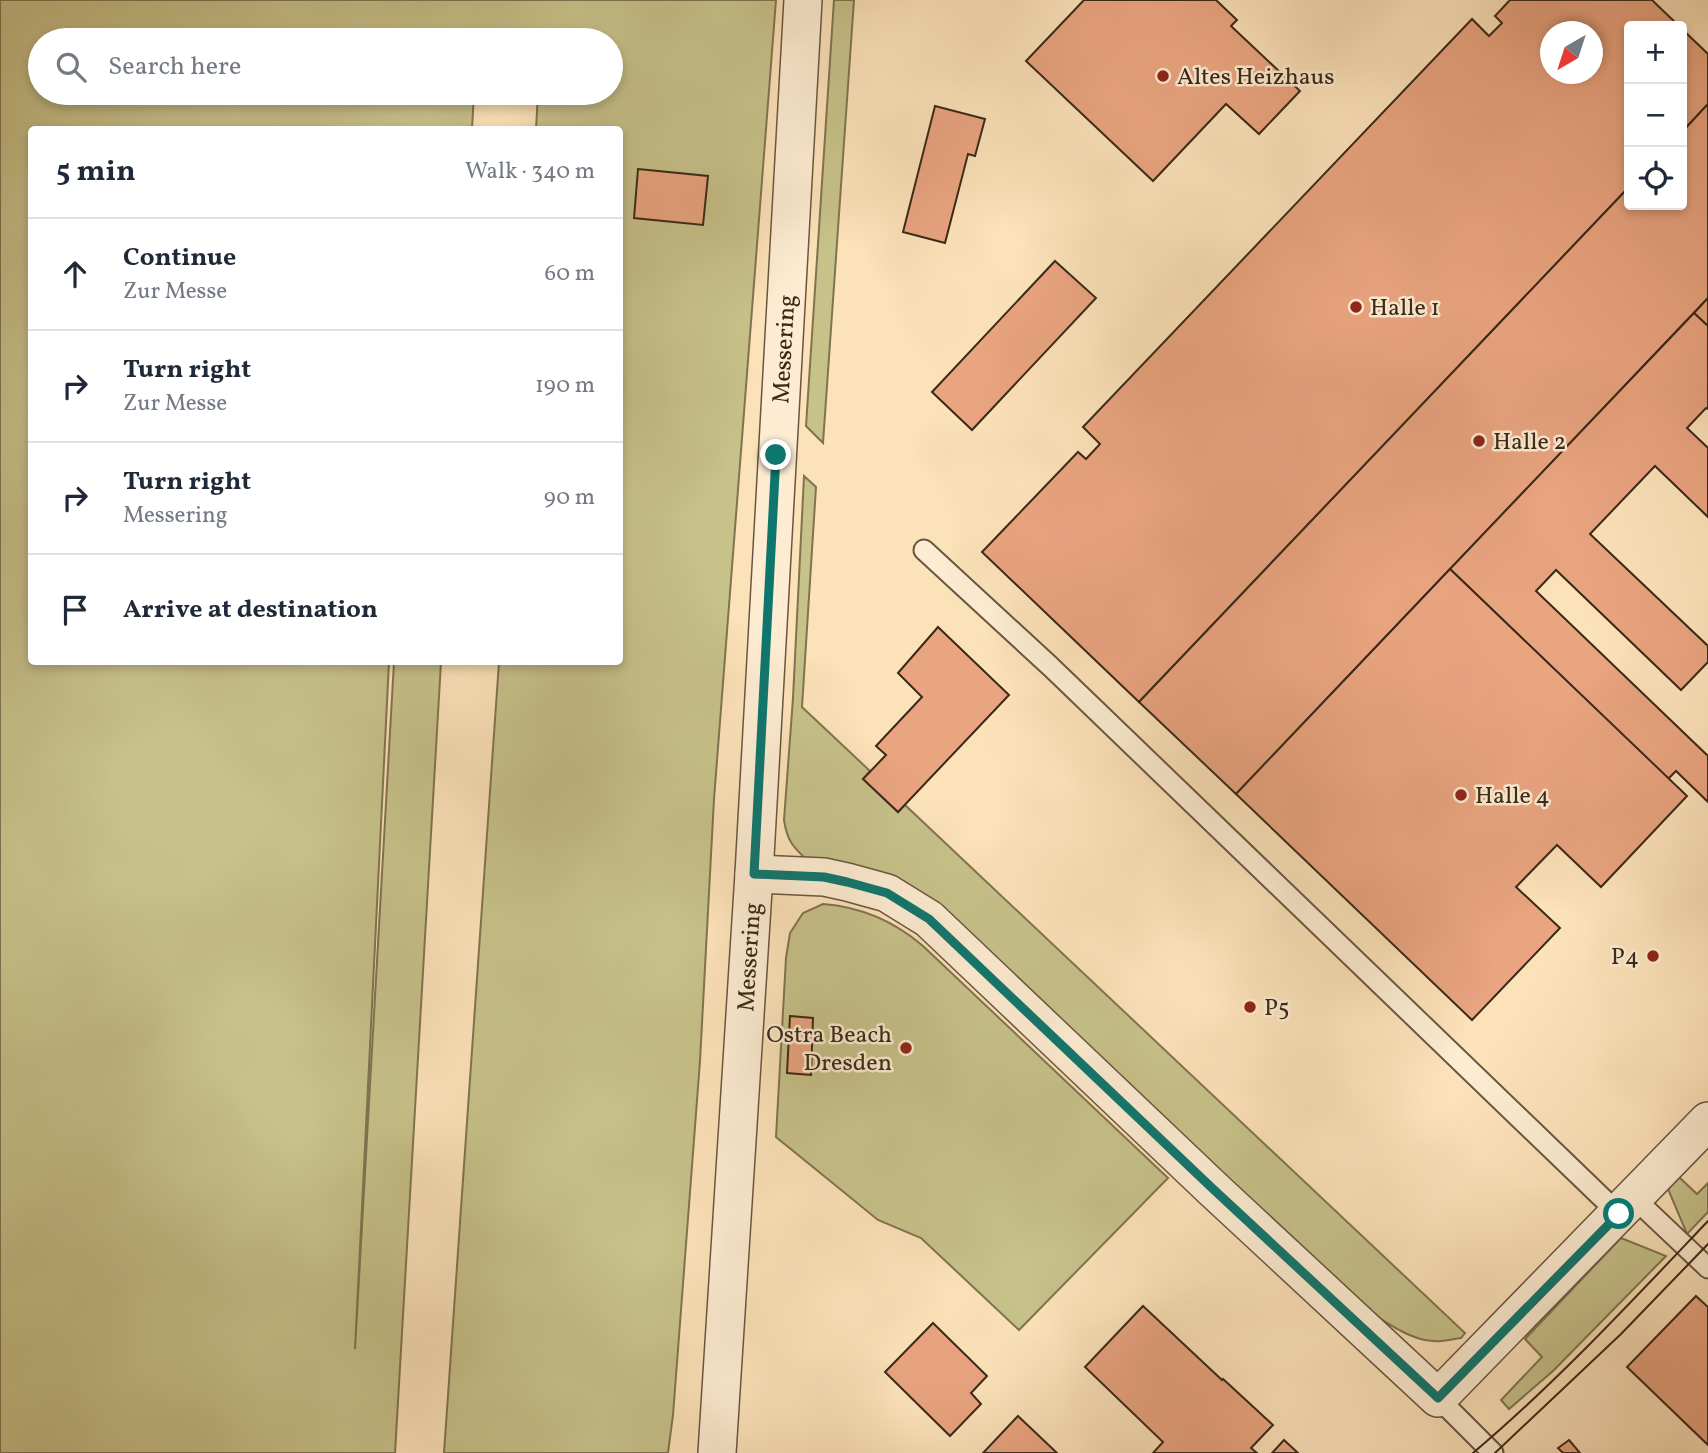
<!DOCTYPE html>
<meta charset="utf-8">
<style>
:root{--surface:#fff;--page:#f6f6f7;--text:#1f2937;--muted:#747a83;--line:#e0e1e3}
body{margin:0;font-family:Vollkorn,serif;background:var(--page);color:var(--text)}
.controls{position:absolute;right:21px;top:21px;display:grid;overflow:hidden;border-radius:7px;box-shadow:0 4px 10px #0003}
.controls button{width:63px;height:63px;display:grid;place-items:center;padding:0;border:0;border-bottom:2px solid var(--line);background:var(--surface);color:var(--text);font:35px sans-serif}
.compass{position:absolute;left:1540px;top:21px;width:63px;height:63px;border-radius:50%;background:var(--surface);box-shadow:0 4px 10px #0003;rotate:219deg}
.stop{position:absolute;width:21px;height:21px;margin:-16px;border:5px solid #0f766e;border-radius:50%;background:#fff}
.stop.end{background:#0f766e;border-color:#fff;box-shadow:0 2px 7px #0008}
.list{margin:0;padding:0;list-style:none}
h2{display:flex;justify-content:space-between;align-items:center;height:91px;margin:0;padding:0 28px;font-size:30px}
h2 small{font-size:23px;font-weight:400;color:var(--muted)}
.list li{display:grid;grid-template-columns:46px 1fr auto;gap:21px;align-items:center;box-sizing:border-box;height:112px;padding:0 28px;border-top:2px solid var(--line)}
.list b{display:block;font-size:26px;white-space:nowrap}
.list p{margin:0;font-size:23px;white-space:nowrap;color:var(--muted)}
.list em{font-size:23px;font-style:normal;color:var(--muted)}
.icon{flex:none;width:38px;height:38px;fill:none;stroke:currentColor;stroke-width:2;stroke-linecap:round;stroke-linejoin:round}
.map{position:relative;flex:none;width:1708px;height:1453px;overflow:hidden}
.search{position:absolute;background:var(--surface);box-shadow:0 4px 10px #0003;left:28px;top:28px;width:595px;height:77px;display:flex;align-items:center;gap:18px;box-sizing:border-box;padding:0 24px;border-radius:38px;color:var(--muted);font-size:26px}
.panel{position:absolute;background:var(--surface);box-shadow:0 4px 10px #0003;left:28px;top:126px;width:595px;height:539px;border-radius:7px}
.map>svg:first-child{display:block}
</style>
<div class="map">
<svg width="1708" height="1453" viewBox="0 0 1708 1453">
<rect width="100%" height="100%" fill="#fce2b9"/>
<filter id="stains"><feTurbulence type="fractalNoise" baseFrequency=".00286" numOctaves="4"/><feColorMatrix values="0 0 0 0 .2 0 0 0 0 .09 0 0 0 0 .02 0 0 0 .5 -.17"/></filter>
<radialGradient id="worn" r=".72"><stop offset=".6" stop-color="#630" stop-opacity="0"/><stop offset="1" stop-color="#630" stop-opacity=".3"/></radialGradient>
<g fill="#c7c18a" stroke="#807450" stroke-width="2">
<path d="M0 0H776L714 799 700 1061 673 1415 668 1453H444L499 662H620V130L536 129 538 93H611V40H541V36L488 40H40V93H474L472 129 32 130V662H389L355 1349 394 662H441L395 1453H0Z"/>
<path d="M834 0H854L823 443 806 426Z"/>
<path d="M804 476 816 487 802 707 870 771 863 779 898 812 905 805 1465 1333 1461 1338C1452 1339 1442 1342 1433 1341 1411 1340 1389 1324 1371 1313L984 947 807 860C792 846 787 840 784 820L793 698Z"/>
<path d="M823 904C862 907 894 921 923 946L1168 1178 1019 1330 921 1238 878 1220 776 1137 786 958 790 933 803 913Z"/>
<path d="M1679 1177 1697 1194 1708 1183V1212L1687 1234 1668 1189Z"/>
<path d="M1621 1238 1666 1256 1553 1371 1509 1409 1501 1400 1542 1357 1525 1339Z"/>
</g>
<g fill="#e9a480" stroke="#3a2817" stroke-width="2" fill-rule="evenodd">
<path d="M1084 0H1216L1237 20 1231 26 1300 91 1259 134 1226 104 1153 181 1026 61Z"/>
<path d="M1510 0H1652L1679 26H1629V187L1139 702 982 552 1078 452 1086 459 1100 444 1083 427 1472 19 1489 36 1502 23 1495 16ZM1550 32H1592V74H1550Z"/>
<path d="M1682 29 1708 54V104L1682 132Z"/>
<path d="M1708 104V298L1236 794 1139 702 1629 187V205H1682V132Z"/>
<path d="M935 106 985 119 975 156 968 154 945 243 903 232Z"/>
<path d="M638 169 708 176 703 225 634 218Z"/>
<path d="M1055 261 1096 298 972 430 932 392Z"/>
<path d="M1708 298V326L1694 313Z"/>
<path d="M1694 313 1708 326V409L1706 408 1687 428 1708 448V517L1655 466 1590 534 1708 646V662L1681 690 1556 570 1536 591 1708 756V802L1676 771 1668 779 1450 569Z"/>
<path d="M1450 569 1687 796 1601 887 1557 845 1516 887 1560 928 1472 1020 1236 794Z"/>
<path d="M938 627 1009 695 898 812 863 779 886 755 876 746 922 697 898 673Z"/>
<path d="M790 1016 813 1018 811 1075 787 1073Z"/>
<path d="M1696 1296 1708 1307V1445L1627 1367Z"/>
<path d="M1143 1306 1222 1380 1223 1379 1273 1425 1251 1448 1257 1453H1153L1163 1442 1085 1367Z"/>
<path d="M933 1323 987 1376 971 1393 981 1404 950 1436 885 1372Z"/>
<path d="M1018 1416 1057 1453H983Z"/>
<path d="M1284 1440 1298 1453H1272Z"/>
<path d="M1569 1440 1580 1453H1563L1558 1448Z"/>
</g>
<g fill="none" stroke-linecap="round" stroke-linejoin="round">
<g stroke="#6a5640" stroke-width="23">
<g id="lane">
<path d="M924 550 1051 667 1619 1214"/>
<path d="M1634 1198 1708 1268"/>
<path d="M1438 1398 1493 1453"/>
</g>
</g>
<g stroke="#6a5640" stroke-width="40">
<g id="street">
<path d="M754 874 824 877 847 882 887 893 929 919 1212 1188 1438 1398 1708 1121"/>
<path id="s1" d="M717 1453 754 874 803 0"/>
</g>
</g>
<use href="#lane" stroke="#fdecd2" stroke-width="19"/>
<use href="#street" stroke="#fdecd2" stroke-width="37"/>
<g stroke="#3a2817" stroke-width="2">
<path d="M1473 1453C1557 1382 1632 1301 1708 1221"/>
<path d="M1495 1453 1621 1334 1708 1244"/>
</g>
</g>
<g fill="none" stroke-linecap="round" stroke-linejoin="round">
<path stroke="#0f766e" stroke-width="9" d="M776 455 754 874 824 877 847 882 887 893 929 919 1212 1188 1438 1398 1619 1214"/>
</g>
<g fill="#8f2418" stroke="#fdecd2" stroke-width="2.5">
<circle cx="1163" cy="76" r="7"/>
<circle cx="1356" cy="307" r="7"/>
<circle cx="1479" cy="441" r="7"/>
<circle cx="1461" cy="795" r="7"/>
<circle cx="1653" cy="956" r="7"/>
<circle cx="1250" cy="1007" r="7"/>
<circle cx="906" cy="1048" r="7"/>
</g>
<g text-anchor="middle" stroke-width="5" stroke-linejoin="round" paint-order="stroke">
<g font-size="24" fill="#3a2817" stroke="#fdecd2" text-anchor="start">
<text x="1177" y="84">Altes Heizhaus</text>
<text x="1370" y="315">Halle 1</text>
<text x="1493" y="449">Halle 2</text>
<text x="1475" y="803">Halle 4</text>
<text x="1639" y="964" text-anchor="end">P4</text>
<text x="1264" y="1015">P5</text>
<text x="892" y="1042" text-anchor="end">Ostra Beach<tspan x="892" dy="28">Dresden</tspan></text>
</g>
<g font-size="24" fill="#3a2817" stroke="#fdecd2">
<text dy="8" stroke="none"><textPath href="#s1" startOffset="1106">Messering</textPath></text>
<text dy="8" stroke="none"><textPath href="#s1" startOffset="497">Messering</textPath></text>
</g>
</g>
<rect width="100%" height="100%" filter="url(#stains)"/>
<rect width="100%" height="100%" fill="url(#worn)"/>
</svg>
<div class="controls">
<button>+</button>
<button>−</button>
<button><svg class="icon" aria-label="locate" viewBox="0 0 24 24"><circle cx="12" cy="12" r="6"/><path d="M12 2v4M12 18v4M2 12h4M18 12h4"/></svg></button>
</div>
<svg class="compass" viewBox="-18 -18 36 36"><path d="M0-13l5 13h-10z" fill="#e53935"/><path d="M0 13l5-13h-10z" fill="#747a83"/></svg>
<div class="stop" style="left:1619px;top:1214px"></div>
<div class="stop end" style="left:776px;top:455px"></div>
<div class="search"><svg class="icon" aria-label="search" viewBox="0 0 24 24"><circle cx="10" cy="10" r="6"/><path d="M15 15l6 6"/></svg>Search here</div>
<section class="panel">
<h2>5 min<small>Walk · 340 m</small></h2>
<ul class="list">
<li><svg class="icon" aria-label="ahead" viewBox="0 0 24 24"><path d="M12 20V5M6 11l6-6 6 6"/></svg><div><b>Continue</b><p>Zur Messe</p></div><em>60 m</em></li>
<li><svg class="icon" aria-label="right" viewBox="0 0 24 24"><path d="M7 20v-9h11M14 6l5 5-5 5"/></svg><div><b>Turn right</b><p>Zur Messe</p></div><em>190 m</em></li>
<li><svg class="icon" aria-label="right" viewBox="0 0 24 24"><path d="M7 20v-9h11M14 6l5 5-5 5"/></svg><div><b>Turn right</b><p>Messering</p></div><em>90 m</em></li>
<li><svg class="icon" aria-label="arrive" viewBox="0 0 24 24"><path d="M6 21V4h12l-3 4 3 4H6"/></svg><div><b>Arrive at destination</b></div></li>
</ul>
</section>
</div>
